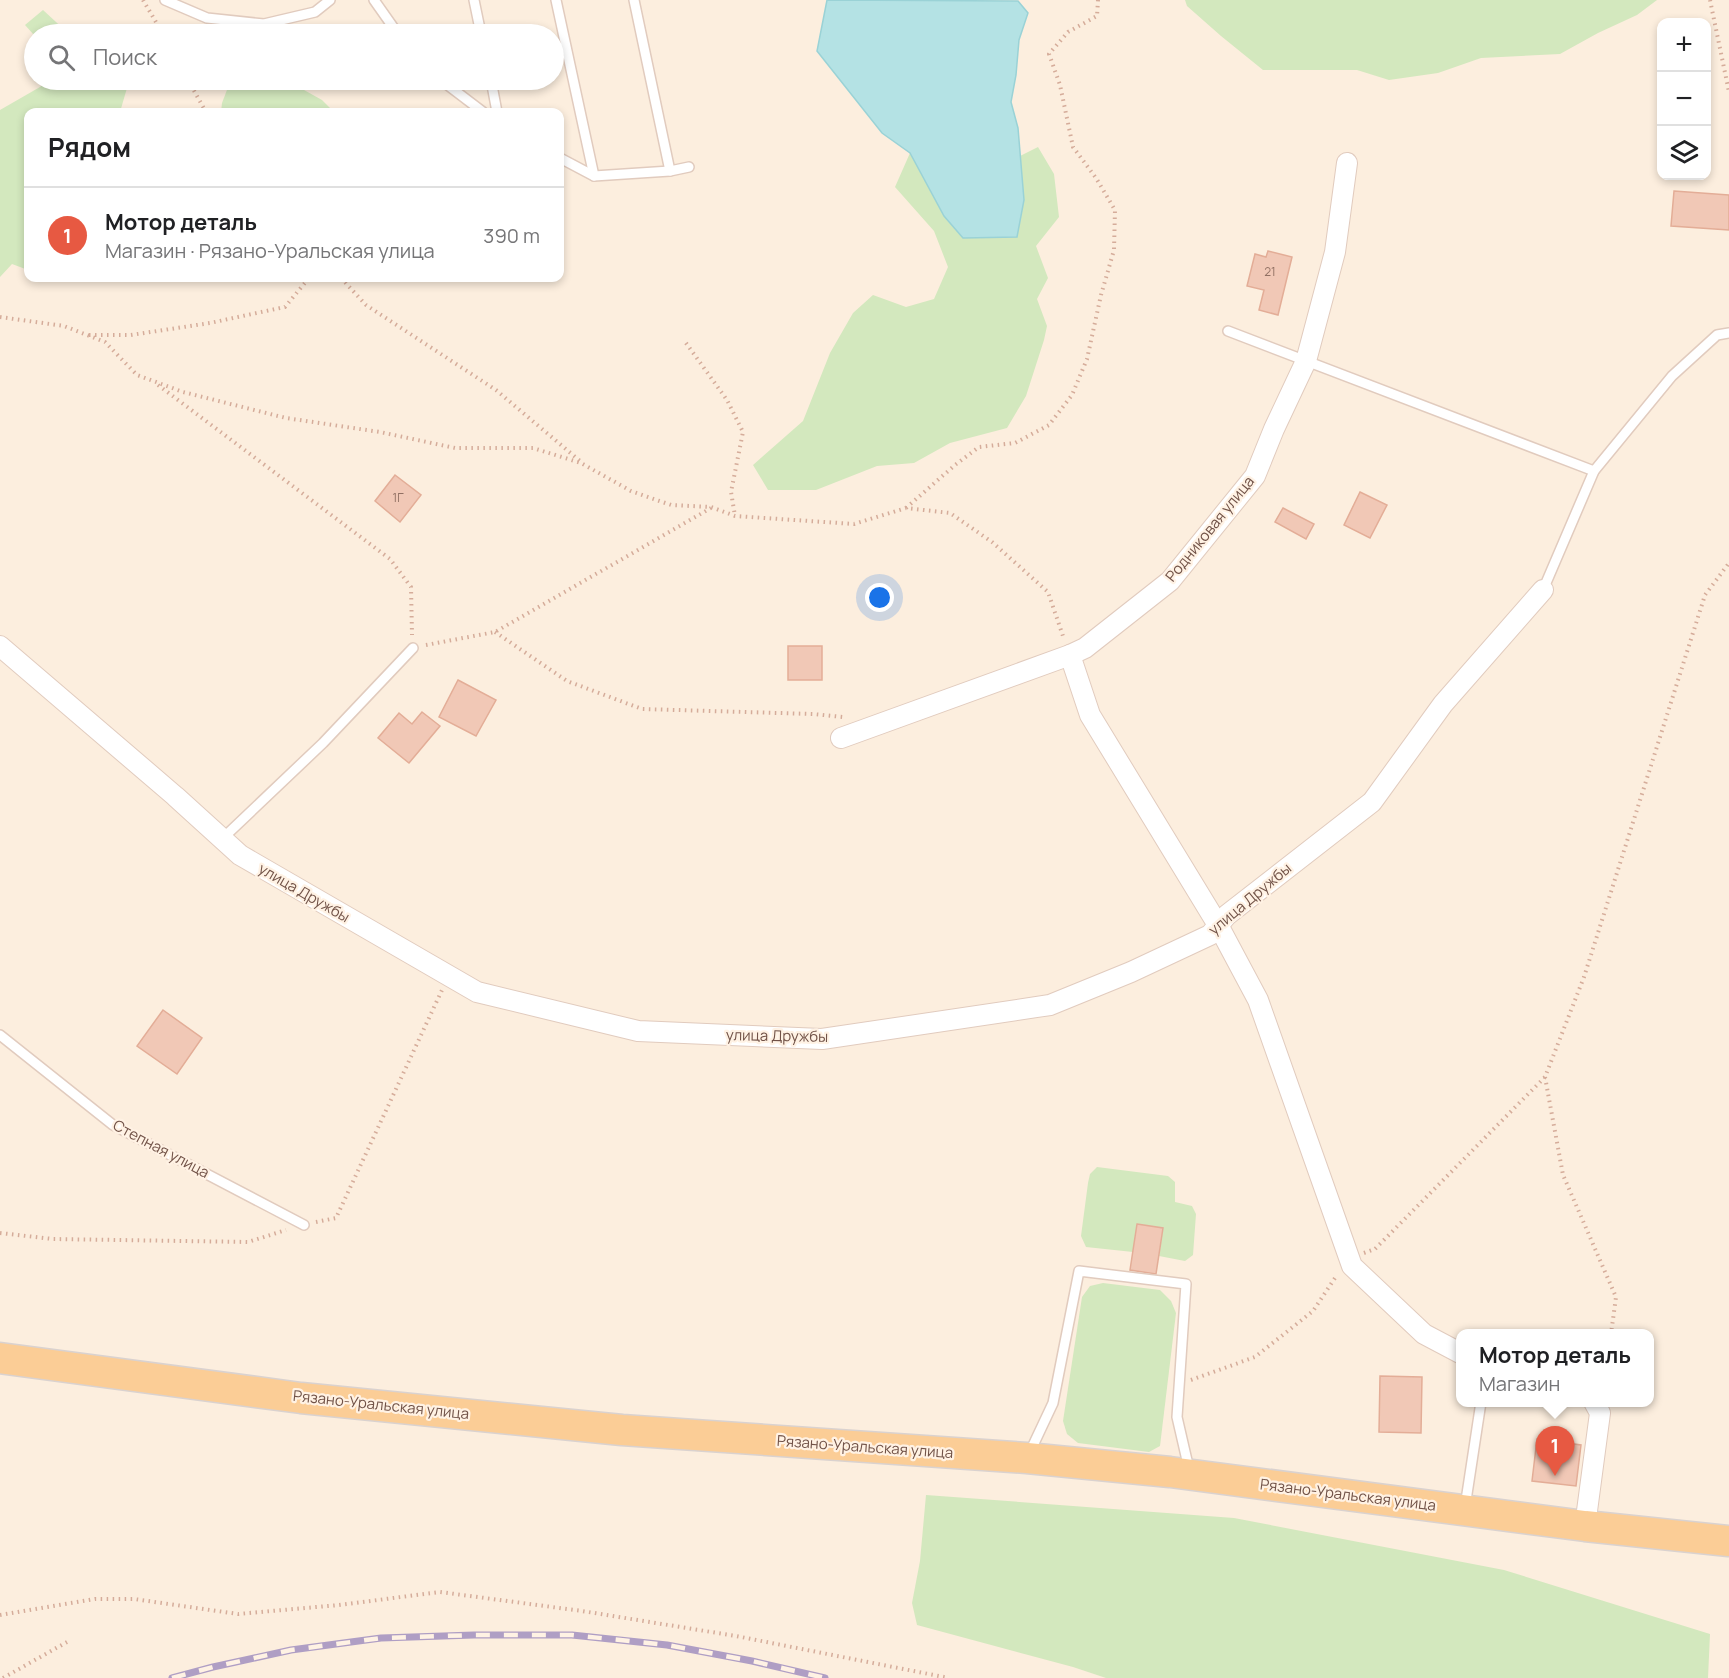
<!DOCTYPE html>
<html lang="ru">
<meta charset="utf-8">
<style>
:root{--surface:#fff;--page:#f2f2f2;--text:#202124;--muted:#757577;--line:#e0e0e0;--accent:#e75942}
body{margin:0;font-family:Manrope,sans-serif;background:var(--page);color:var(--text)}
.controls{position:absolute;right:18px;top:18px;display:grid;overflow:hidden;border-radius:12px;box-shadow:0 3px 9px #0003}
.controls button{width:54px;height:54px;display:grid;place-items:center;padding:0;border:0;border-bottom:2px solid var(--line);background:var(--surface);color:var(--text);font:30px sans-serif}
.you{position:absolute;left:880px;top:598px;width:21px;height:21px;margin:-15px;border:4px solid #fff;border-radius:50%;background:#1a73e8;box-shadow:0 0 0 9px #1a73e833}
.badge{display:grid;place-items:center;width:39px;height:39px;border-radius:50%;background:var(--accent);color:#fff;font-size:20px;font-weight:700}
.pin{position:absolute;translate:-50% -50px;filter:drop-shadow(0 2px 3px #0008)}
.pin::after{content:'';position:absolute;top:32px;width:21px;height:18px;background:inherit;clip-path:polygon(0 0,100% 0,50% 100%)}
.popup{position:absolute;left:1456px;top:1329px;width:198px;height:78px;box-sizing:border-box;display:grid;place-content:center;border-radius:12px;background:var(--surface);filter:drop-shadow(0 2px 4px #0005);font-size:20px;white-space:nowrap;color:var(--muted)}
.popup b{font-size:22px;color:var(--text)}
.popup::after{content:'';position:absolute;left:50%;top:100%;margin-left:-12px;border:12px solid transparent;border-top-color:var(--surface)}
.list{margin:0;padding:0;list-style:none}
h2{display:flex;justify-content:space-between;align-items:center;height:78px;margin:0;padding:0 24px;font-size:26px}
h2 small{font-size:20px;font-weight:400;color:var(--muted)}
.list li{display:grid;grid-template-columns:39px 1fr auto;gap:18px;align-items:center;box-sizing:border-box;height:96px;padding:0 24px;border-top:2px solid var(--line)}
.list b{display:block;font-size:22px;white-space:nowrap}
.list p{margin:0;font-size:20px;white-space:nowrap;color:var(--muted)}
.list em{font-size:20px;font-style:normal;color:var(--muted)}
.icon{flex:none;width:33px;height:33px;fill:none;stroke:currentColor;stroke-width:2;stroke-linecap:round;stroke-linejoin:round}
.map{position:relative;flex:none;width:1729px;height:1678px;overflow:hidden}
.search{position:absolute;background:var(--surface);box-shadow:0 3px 9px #0003;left:24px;top:24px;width:540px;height:66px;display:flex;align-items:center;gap:15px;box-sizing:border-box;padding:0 21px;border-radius:33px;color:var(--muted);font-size:22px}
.panel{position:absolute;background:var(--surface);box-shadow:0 3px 9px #0003;left:24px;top:108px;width:540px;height:174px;border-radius:12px}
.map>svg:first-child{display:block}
</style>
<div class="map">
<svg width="1729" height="1678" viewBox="0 0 1729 1678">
<rect width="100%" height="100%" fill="#fceede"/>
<g fill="#d3e8be">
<path d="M1185 0H1657L1637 15 1598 33 1560 54 1481 58 1438 73 1389 80 1357 70H1263L1221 36 1187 6Z"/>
<path d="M43 10 69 34 34 35 25 25Z"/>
<path d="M47 80H125L127 88 120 112H28V270L12 264 0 277V110L40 87Z"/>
<path d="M240 80H286L322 100 334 112H221L222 103 230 82Z"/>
<path d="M1038 147 1054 174 1059 217 1036 246 1048 278 1037 299 1047 326 1044 340 1026 396 1007 428 950 443 914 463 877 466 816 490H768L753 465 803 421 830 353 853 313 873 295 906 307 934 299 948 267 934 231 895 187 910 153 944 216 963 238 1017 237 1024 200 1020 156Z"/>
<path d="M1097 1167 1168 1176 1175 1182V1202L1192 1206 1196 1214 1193 1255 1185 1261 1159 1256 1163 1228 1137 1224 1133 1252 1086 1247 1081 1236 1088 1183 1090 1174Z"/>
<path d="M1103 1283 1160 1290 1171 1301 1176 1313 1160 1446 1149 1452 1078 1443 1067 1434 1063 1421 1082 1297 1090 1286Z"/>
<path d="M926 1495 1234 1518 1504 1570 1710 1634 1708 1678H1106L1073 1667 917 1625 912 1603 920 1561Z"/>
</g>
<path fill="#b4e2e4" stroke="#9ad2d6" stroke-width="1.5" d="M827 0 1018 1 1028 13 1019 40 1016 75 1011 102 1018 128 1024 200 1017 237 963 238 944 216 910 153 882 133 817 51Z"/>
<g fill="#f1c8b6" stroke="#e3ad97" stroke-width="1.5">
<path d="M1674 191 1729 195V230L1671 226Z"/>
<path d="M1268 251 1292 257 1278 315 1259 310 1264 290 1247 286 1255 254 1266 257Z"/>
<path d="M395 475 421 495 400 522 375 501Z"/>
<path d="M1360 492 1387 505 1370 538 1344 525Z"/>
<path d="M1283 508 1314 524 1306 539 1275 522Z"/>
<rect x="788" y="646" width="34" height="34"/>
<path d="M458 680 496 700 476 736 439 717Z"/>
<path d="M422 712 440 726 409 763 378 738 399 713 412 724Z"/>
<path d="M163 1010 202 1038 177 1074 137 1046Z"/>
<path d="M1137 1224 1163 1228 1156 1274 1130 1270Z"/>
<path d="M1380 1376 1422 1377 1421 1433 1379 1432Z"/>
<path d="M1537 1439 1581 1445 1576 1486 1532 1481Z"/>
</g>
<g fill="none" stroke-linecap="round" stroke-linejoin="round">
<g stroke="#e1cbbe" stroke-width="12">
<g id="service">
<path d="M165 0 207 18 264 24 315 12 330 0"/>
<path d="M374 0 398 34"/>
<path d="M474 0 481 34"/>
<path d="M556 0 594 176"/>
<path d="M634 0 670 171"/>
<path d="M441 80 483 112"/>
<path d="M491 80 497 112"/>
<path d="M560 158 594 176 670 171 689 167"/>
<path d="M1228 331 1594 471"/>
<path d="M1543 590 1594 471 1672 376 1717 335 1729 333"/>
<path d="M222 839 323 743 413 648"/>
<path d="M0 1035 113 1125 304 1225"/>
<path d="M1029 1454 1053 1403 1079 1271 1186 1284 1177 1417 1189 1469"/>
<path d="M1465 1507 1481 1402"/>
</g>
</g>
<g stroke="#e1cbbe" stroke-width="22">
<g id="minor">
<path d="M0 646 175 796 240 855 477 992 638 1031 822 1039 1050 1005 1131 972 1210 935 1227 915 1372 802 1443 704 1543 590"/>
<path d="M1070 655 1090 715 1218 925 1258 1000 1352 1266 1424 1334 1460 1353"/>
<path d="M841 738 1070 655 1085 648 1170 581 1255 476 1274 429 1306 361 1335 252 1347 163"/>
<path d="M1585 1526 1600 1413 1594 1402"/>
</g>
</g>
<g stroke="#dad2cf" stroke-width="33">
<path id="primary" d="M0 1358 301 1398 622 1430 1027 1458 1170 1472 1585 1526 1729 1541"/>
</g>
<g stroke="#d5ac9a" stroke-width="4" stroke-dasharray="1.5 4.5" stroke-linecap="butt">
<path d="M143 0 163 34"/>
<path d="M1710 0 1729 92"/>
<path d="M188 80 206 112"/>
<path d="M341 278 366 305 496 390 580 461"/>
<path d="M0 317 64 326 105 342 137 375 183 392 286 418 380 432 455 448H533L581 463 631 491 671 505 711 507 735 516 854 524 906 508 950 513 992 542 1048 592 1064 639"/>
<path d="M89 335H131L210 323 285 307 309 278"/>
<path d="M686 343 727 400 743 432 731 492 735 516"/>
<path d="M158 385 390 559 411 587 412 635"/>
<path d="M906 508 955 465 979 447 1015 443 1049 425 1072 395 1087 359 1101 295 1114 250 1115 210 1096 178 1073 147 1060 85 1049 54 1068 32 1097 16 1098 0"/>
<path d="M495 632 567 681 642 709 813 714 843 717"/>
<path d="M426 645 495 632 711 508"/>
<path d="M1545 1077 1563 1175 1616 1297 1611 1334"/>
<path d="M316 1222 336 1218 442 990"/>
<path d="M0 1233 53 1239 248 1242 286 1230"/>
<path d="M1364 1253 1375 1249 1545 1077 1584 977 1705 595 1729 563"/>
<path d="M1191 1380 1255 1357 1313 1311 1337 1275"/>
<path d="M0 1615 95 1599H134L238 1614 339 1605 440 1592 582 1611 736 1636 949 1678"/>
<path d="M3 1678 67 1642"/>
</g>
<use href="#service" stroke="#fff" stroke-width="9"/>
<use href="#minor" stroke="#fff" stroke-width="20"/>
<use href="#primary" stroke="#fbcd96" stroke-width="30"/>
<g stroke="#af9ec4" stroke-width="7">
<path id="rail" d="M172 1678 213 1667 291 1650 381 1638 474 1635H572L667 1645 752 1661 825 1678"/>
</g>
<use href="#rail" stroke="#fff2e4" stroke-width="4.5" stroke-dasharray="14" stroke-linecap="butt"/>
</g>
<g text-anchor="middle" stroke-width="4.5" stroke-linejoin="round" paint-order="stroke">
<g font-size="12" fill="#917063">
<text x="1270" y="276">21</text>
<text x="398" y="502">1Г</text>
</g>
<g font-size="15" fill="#715247" stroke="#fff2e4">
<text transform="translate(1210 529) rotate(-51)" y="5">Родниковая улица</text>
<text transform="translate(304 893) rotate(30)" y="5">улица Дружбы</text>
<text transform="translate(1250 899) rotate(-40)" y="5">улица Дружбы</text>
<text transform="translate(777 1036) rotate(1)" y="5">улица Дружбы</text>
<text transform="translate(161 1149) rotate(28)" y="5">Степная улица</text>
<text transform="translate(381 1405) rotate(6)" y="5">Рязано-Уральская улица</text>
<text transform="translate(865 1447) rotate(4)" y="5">Рязано-Уральская улица</text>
<text transform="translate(1348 1495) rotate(7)" y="5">Рязано-Уральская улица</text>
</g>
</g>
</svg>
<div class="controls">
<button>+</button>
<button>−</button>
<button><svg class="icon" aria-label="layers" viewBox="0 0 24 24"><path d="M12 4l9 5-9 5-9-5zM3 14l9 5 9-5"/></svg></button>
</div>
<div class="you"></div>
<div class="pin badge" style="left:1555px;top:1476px">1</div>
<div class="popup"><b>Мотор деталь</b>Магазин</div>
<div class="search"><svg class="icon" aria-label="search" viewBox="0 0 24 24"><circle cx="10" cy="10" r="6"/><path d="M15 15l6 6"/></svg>Поиск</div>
<section class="panel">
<h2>Рядом<small></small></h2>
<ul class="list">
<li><span class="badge">1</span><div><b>Мотор деталь</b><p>Магазин · Рязано-Уральская улица</p></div><em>390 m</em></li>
</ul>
</section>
</div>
